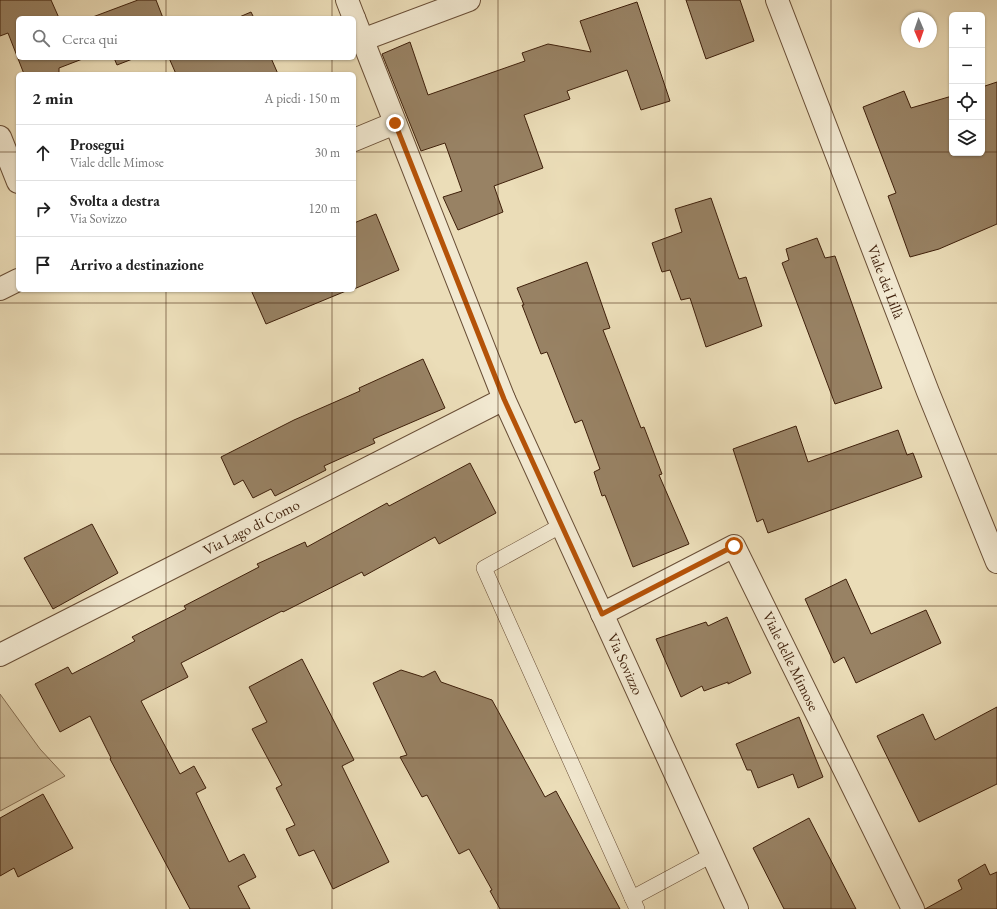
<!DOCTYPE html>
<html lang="it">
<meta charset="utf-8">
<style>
:root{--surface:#fff;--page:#f6f6f6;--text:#222;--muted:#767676;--line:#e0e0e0}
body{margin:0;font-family:"EB Garamond",serif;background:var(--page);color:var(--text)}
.controls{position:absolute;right:12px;top:12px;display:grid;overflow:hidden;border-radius:6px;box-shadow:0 1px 3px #0004}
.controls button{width:36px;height:36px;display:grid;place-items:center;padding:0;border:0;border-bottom:1px solid var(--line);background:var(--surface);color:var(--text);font:20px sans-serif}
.compass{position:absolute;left:901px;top:12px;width:36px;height:36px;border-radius:50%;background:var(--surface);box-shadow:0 1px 3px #0004;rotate:178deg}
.stop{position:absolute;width:12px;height:12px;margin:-9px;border:3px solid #b45309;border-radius:50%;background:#fff}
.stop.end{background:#b45309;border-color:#fff;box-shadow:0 1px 4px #0008}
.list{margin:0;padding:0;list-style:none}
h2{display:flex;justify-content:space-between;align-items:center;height:52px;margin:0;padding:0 16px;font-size:17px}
h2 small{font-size:13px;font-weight:400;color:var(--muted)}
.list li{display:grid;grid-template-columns:26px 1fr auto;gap:12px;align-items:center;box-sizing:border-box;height:56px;padding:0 16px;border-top:1px solid var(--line)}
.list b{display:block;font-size:15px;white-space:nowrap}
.list p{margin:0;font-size:13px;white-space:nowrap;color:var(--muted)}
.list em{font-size:13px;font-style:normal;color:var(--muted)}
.icon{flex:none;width:22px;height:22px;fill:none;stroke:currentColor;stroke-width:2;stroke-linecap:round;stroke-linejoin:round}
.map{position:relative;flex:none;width:997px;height:909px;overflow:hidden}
.search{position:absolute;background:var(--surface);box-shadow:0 1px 3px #0004;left:16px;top:16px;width:340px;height:44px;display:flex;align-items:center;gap:10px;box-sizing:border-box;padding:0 14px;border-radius:6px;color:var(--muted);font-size:15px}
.panel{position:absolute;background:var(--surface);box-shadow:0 1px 3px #0004;left:16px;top:72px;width:340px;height:220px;border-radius:6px}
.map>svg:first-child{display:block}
</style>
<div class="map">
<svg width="997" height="909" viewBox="0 0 997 909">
<rect width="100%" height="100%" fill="#ebddb8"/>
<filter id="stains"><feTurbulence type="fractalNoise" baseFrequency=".005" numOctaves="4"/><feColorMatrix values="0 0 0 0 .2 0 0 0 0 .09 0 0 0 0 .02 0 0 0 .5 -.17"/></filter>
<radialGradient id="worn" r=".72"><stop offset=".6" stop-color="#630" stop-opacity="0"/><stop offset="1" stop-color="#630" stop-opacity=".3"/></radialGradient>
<path fill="#cebd9a" stroke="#866e52" d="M0 694 40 749 65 776 0 811Z"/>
<g fill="#988264" stroke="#3e1f0a">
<path d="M0 0H51L59 18H18V58H85L59 68V74H24L8 33 0 36Z"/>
<path d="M138 0H156L163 18H90Z"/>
<path d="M686 0H740L754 41 706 59Z"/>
<path d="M637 2 670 101 641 110 627 70 567 91 570 99 524 115 543 168 494 186 503 212 458 230 443 197 462 191 445 143 421 151 382 54 410 42 428 95 525 61 522 53 548 44 591 52 580 21Z"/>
<path d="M251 12 254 18H237Z"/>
<path d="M114 58H135L117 65Z"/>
<path d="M169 58H271L278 74H176Z"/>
<path d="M997 82V224L939 249 910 257 888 196 896 193 863 107 904 91 911 108 952 96V153H982V87Z"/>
<path d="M711 198 739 279 746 277 762 326 706 347 690 298 681 300 670 270 662 272 652 243 682 232 675 209Z"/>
<path d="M376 214 399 270 354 289V223Z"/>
<path d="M817 238 825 258 835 256 882 388 835 404 782 263 789 260 786 249Z"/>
<path d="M587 262 610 328 603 330 641 428 644 427 662 474 659 475 689 544 633 567 605 495 602 496 594 472 600 469 582 420 575 423 547 352 541 354 522 305H524L517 288Z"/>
<path d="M251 290H346V291L266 324Z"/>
<path d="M423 359 445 408 373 439 375 443 324 466 326 470 275 496 271 489 253 498 243 480 234 485 221 457 294 420 360 391 359 388Z"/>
<path d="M796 426 808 462 898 430 907 455 913 453 922 477 768 533 763 519 757 522 733 449Z"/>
<path d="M470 463 496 513 439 544 435 537 364 576 362 572 283 612 282 611 181 663 188 677 141 701 180 774 194 766 206 788 196 793 229 862 244 854 256 877 238 886 250 909H190L110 759 111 758 90 716 60 732 35 684 68 667 72 674 105 657 135 641 132 637 186 609 184 606 259 567 257 564 305 542 307 547 387 503 389 506Z"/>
<path d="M92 524 118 573 53 609 24 558Z"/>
<path d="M846 579 871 634 926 610 941 643 856 683 844 657 834 663 805 599Z"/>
<path d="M727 617 751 673 728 684V682L704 691 702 686 681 697 656 639 706 622 708 626Z"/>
<path d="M302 659 354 760 342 766 389 862 333 889 314 850 299 856 286 829 295 825 276 788 282 785 252 729 267 722 249 687Z"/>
<path d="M401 670 423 677 435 671 441 682 492 700 545 797 556 791 620 909H500L490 891 492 890 469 849 459 854 427 795 422 797 400 757 407 755 373 683Z"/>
<path d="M997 707V784L919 822 877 736 923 714 935 740Z"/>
<path d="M799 717 823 777 798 788 793 774 758 788 751 770H747L736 744Z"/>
<path d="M43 794 73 848 18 877 14 868 0 876V818Z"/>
<path d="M809 818 856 909H784L753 848Z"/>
<path d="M985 864 990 875 997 872V909H925L962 889 958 880Z"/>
</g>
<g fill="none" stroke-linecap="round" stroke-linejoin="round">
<g stroke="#694e36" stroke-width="16">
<g id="service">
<path d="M562 525 484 568 637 909"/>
<path d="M632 898 712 855"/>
</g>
</g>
<g stroke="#694e36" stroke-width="24">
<g id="minor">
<path id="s1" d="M777 0 928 392 997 562"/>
<path d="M362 40 469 0"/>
<path d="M0 137 18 182"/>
<path d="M354 140 395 123"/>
<path d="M0 289 18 280"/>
<path id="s2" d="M602 614 734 546 913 909"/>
<path id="s3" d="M0 655 504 399"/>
</g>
</g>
<g stroke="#694e36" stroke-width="24">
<g id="tertiary">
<path d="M347 0 354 18"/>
<path id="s4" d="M354 18 504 399 737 909"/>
</g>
</g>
<use href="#service" stroke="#f2e9d1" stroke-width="15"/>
<use href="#minor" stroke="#f2e9d1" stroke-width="22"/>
<use href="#tertiary" stroke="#f2e9d1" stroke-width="22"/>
</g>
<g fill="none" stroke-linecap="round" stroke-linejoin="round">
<path stroke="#b45309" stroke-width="5" d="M395 123 504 399 602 614 734 546"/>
</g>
<path fill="none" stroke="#3e1f0a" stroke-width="1" stroke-opacity="0.55" d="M166 0V18M332 0V18M498 0V909M665 0V909M831 0V909M166 58V74M332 58V74M0 152H18M354 152H952M982 152H997M166 290V909M332 290V909M0 303H997M0 454H997M0 606H997M0 758H997"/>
<g text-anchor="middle" stroke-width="3.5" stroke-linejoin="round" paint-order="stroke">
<g font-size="15" fill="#3e1f0a" stroke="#f2e9d1">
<text dy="5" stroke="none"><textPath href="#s1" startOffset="302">Viale dei Lillà</textPath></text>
<text dy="5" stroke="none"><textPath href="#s3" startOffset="282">Via Lago di Como</textPath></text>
<text dy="5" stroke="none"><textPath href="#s2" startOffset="277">Viale delle Mimose</textPath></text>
<text dy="5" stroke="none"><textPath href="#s4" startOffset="701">Via Sovizzo</textPath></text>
</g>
</g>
<rect width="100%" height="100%" filter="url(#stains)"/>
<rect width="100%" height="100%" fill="url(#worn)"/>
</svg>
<div class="controls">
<button>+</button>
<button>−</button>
<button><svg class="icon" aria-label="locate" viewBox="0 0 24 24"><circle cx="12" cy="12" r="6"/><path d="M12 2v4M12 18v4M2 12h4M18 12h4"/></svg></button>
<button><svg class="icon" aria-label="layers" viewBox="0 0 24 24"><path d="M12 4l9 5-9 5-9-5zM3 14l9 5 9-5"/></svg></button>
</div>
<svg class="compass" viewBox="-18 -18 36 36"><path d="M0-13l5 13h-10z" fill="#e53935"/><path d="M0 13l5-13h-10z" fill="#767676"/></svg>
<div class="stop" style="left:734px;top:546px"></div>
<div class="stop end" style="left:395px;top:123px"></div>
<div class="search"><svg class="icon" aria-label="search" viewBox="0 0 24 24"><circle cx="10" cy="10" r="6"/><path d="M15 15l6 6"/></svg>Cerca qui</div>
<section class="panel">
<h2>2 min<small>A piedi · 150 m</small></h2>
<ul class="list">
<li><svg class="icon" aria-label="ahead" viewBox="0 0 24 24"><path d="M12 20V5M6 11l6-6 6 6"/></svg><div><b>Prosegui</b><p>Viale delle Mimose</p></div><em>30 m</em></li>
<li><svg class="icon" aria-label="right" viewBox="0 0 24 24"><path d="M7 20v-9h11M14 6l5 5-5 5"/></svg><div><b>Svolta a destra</b><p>Via Sovizzo</p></div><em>120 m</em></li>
<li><svg class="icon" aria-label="arrive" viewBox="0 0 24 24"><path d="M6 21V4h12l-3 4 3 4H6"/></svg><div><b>Arrivo a destinazione</b></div></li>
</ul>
</section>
</div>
